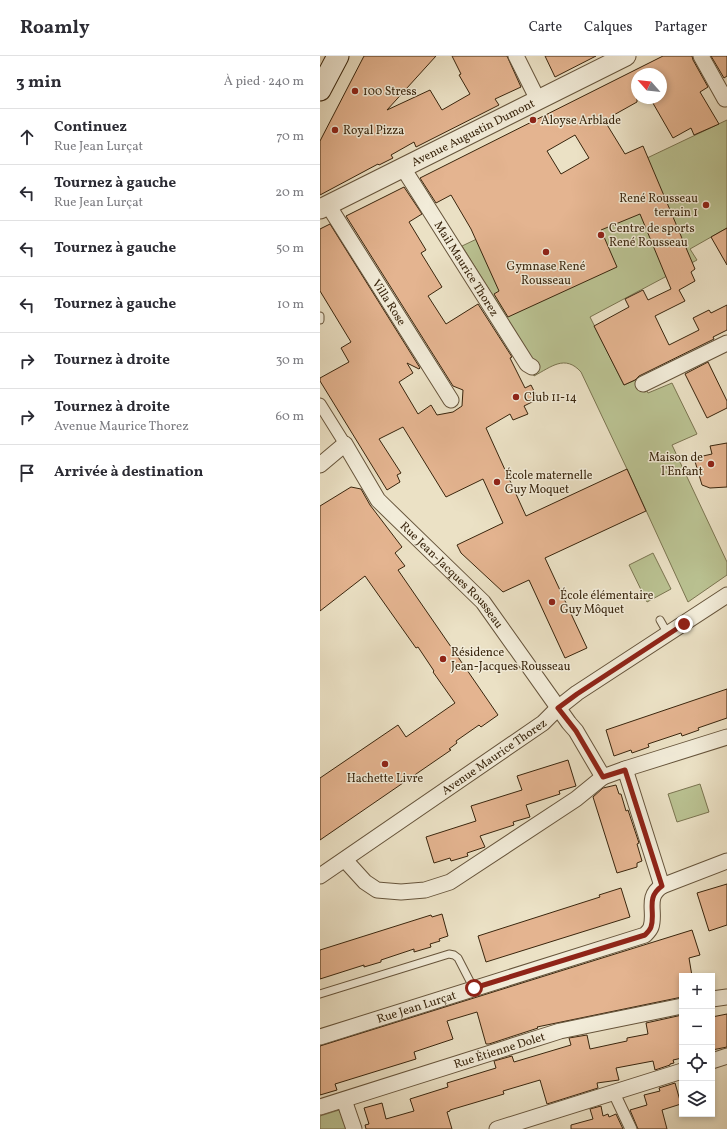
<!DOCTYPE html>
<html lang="fr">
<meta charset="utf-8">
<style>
:root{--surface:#fff;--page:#f7f7f7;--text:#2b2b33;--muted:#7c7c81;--line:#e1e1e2}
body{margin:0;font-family:Vollkorn,serif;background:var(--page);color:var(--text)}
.controls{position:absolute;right:12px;bottom:12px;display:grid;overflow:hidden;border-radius:0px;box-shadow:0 2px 6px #0003}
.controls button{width:36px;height:36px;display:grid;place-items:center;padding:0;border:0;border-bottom:1px solid var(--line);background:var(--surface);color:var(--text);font:20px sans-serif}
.compass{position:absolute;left:311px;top:12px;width:36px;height:36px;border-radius:50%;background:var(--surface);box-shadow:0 2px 6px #0003;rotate:297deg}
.stop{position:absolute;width:12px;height:12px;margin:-9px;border:3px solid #8f2418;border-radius:50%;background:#fff}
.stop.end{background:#8f2418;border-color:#fff;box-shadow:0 1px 4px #0008}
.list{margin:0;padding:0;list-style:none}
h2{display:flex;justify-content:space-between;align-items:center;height:52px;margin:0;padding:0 16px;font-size:17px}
h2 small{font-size:13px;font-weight:400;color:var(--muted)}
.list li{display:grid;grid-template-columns:26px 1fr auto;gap:12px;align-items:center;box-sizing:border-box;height:56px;padding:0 16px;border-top:1px solid var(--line)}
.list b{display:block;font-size:15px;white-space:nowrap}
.list p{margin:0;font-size:13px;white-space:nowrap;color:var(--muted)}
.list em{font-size:13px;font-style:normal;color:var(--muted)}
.icon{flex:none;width:22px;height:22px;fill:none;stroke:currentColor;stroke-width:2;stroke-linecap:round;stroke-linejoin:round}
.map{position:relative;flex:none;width:407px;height:1073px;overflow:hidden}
header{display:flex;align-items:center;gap:24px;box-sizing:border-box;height:56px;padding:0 20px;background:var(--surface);border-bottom:1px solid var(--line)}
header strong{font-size:19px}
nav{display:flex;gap:22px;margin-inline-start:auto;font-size:14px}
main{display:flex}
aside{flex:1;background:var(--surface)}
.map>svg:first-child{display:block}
</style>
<header>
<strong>Roamly</strong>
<nav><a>Carte</a><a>Calques</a><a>Partager</a></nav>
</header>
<main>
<aside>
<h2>3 min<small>À pied · 240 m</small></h2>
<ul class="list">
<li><svg class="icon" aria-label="ahead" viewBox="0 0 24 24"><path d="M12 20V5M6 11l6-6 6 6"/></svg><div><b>Continuez</b><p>Rue Jean Lurçat</p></div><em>70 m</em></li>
<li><svg class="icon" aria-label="left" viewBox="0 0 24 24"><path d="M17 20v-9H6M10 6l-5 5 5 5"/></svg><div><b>Tournez à gauche</b><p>Rue Jean Lurçat</p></div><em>20 m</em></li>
<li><svg class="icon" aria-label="left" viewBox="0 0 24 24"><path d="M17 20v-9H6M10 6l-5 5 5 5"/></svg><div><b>Tournez à gauche</b></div><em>50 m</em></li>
<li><svg class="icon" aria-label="left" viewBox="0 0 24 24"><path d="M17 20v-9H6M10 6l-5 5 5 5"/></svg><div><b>Tournez à gauche</b></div><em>10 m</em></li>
<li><svg class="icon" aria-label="right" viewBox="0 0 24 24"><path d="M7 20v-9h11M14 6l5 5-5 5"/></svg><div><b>Tournez à droite</b></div><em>30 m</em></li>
<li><svg class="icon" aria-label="right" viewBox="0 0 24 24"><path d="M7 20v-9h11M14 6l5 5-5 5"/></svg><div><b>Tournez à droite</b><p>Avenue Maurice Thorez</p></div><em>60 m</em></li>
<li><svg class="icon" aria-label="arrive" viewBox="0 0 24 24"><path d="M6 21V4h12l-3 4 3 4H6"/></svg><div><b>Arrivée à destination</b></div></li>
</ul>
</aside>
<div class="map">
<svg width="407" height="1073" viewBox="0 0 407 1073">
<rect width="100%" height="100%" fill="#ebe1c5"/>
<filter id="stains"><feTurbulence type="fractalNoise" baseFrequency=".005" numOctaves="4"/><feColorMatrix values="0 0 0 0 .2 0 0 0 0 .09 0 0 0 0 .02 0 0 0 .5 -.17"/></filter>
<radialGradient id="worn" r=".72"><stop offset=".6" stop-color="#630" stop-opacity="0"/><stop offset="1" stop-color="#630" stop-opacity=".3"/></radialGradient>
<g fill="#bac292" stroke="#7a7450">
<path d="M407 64V172L370 193 377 204 270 261 304 329 320 322 328 337 352 327 377 378 352 389 407 506V519L368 546 307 413 261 316C245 298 231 311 214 320L207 294 142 190Z"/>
<path d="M333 497 351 533 327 546 309 509Z"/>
<path d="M380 728 389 756 357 766 348 738Z"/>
<path d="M19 1054 28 1073H0V1060Z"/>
</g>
<g fill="#e4b490" stroke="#39250d" fill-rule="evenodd">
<path d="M44 0H116L67 54 110 34 122 54 150 38 139 19 141 18 132 0H187L201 31 175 43 179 49 96 91 94 86 71 99 73 102 59 109 58 108 0 139V85Z"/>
<path d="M225 0H276L235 21Z"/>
<path d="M343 0H372L373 4 388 31 380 36 399 68 374 79 371 72 353 82 330 42H341V18H317V46L292 60 294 62 286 67 305 98 323 90 375 213 371 216 375 225 359 234 365 245 335 260 349 289 379 274 373 262 389 254 391 257 407 249V274L393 281 394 283 319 320 315 324 304 329 274 270 309 251 305 243 323 234 328 244 351 233 320 158 281 174 297 211 188 261 174 238 179 235 151 173 131 139 116 147 100 122ZM255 79 269 102 241 118 227 95Z"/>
<path d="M391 0H407V20L404 22Z"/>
<path d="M84 131 102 158 89 166 106 194 101 197 122 231 108 240 126 268 158 248 192 301 190 302 205 332 211 329 218 343 204 350 208 358 193 364 190 358 166 372 206 460 307 413 326 455 225 502 267 592 245 602 209 524 183 536 141 497 137 489 183 467 163 423 126 441 83 371 59 383 81 417 77 419 80 426 67 434 0 325V322L29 306 21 292 31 286 0 235V173L10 168 100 312 99 313 87 307 93 317 79 326 98 358 111 349 117 359 133 356 142 350 143 334 133 330 26 160Z"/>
<path d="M407 172V209L391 181Z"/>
<path d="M388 306 407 345V352L387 362 365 318Z"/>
<path d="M407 387V431L390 432 382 429 374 402 392 398 390 390Z"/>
<path d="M31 431 41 433 50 449 82 491 75 497 85 510 78 514 178 659 161 671 159 669 136 685 137 687 129 693 131 694 0 784V722L78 669 86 681 135 647 113 616 114 615 98 591 96 592 45 520 0 555V450Z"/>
<path d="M407 633V662L378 672 379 674 362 680 361 677 328 688 329 691 312 697 311 694 294 700 286 674Z"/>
<path d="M248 704 256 730 239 735 240 738 206 749 210 761 193 766 194 769 160 780 165 791 147 797 148 800 131 805 130 802 114 807 106 781 156 765 151 750 202 734 197 720Z"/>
<path d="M296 729 299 738H301L306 755 308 754 319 787 317 788 322 805 317 807V811L297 817 273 741 283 732Z"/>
<path d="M407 828V869L389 875 377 837Z"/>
<path d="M301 832 310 861 166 906 158 880 280 841 279 839Z"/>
<path d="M122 858 128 880 119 883 120 885 110 888 111 891 94 896V893L61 904V906L44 911V909L0 923V894L111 859 112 861Z"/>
<path d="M372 874 380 899 369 902 372 920H362V941L217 971 218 972 169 988H166L157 956 127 965 133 983 94 996 96 1003 15 1028 17 1034 0 1039V990Z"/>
<path d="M407 958V991L392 994V961Z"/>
<path d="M362 959V1002L353 1004 354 1007 350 1008V1009L335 1014 333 1005 296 1012 299 1024 277 1027 278 1032 227 1048 220 1024 183 1035 184 1038 130 1054V1055L127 1056 132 1073H46L45 1069 49 1068 44 1052 62 1047 66 1063 94 1055 90 1043 128 1031 127 1027 176 1012 174 1005 192 1000 194 1006 251 989 249 982 267 979 270 993 307 985V982L328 978 326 967Z"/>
<path d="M355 1027 361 1048 342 1054 347 1073H318L310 1054 327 1049 324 1039 340 1035 339 1032Z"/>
<path d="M281 1050 283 1060 288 1058 289 1061 296 1058 303 1073H251V1069L273 1063 270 1053Z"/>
</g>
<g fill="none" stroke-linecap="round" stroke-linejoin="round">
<g stroke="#66543b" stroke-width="9">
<g id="service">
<path d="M0 264V260"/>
<path d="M340 564 348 578"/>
<path d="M0 938 129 898 134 899 138 902 154 933"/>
</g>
</g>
<g stroke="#66543b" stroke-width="13">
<g id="pedestrian">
<path d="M0 348 25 388"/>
<path d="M294 1037 311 1073"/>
</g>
</g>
<g stroke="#66543b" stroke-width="17">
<g id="minor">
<path d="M196 0 218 44"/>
<path d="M381 0 405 43"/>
<path id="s1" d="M83 112 207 308 212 311"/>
<path id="s2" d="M8 149 131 344"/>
<path d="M323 328 407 287"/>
<path id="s3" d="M0 409 25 388 58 444 163 546 249 667 256 675 283 721 305 713 342 830"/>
<path d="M305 713 407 681"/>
<path d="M25 804 45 826 57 834 81 836 105 834 130 826 256 743 283 721"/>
<path id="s4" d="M0 820 223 667 238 652 257 637 407 539"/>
<path d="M392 943 407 941"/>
<path id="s5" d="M0 981 325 879C327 877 330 874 331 871 336 856 325 841 342 830L407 805"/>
<path d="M392 1005 407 1000"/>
<path d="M24 1044 34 1073"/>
<path id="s6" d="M0 1051 240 975 362 950"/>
<path d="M177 1073 362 1015"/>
</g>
</g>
<g stroke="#66543b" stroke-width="21">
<g id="tertiary">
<path id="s7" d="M0 153 306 0"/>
</g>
</g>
<g stroke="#39250d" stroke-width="23">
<path id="secondary" d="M0 34 18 0"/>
</g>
<use href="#service" stroke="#f2ecd9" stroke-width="7"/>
<use href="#pedestrian" stroke="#f2ecd9" stroke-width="11"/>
<use href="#minor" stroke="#f2ecd9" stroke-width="15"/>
<use href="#tertiary" stroke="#f2ecd9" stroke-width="19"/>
<use href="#secondary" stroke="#f2ecd9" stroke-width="21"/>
</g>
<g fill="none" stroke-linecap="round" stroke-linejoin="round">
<path stroke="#8f2418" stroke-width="5" d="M154 932 325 879C327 877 330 874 331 871 336 856 325 842 342 830L305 714 283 721 256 675 238 652 257 638 364 568"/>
</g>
<g fill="#8f2418" stroke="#f2ecd9" stroke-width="1.5">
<circle cx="35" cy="35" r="4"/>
<circle cx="213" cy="64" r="4"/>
<circle cx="15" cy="74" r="4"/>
<circle cx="386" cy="149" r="4"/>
<circle cx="281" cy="179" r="4"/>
<circle cx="226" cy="196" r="4"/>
<circle cx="196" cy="341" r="4"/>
<circle cx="391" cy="408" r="4"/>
<circle cx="177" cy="426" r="4"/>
<circle cx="232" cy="546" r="4"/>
<circle cx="123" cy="603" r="4"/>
<circle cx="65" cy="708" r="4"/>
</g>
<g text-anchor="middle" stroke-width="3" stroke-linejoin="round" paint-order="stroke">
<g font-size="12" fill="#39250d" stroke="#f2ecd9" text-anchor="start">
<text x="43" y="39">100 Stress</text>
<text x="221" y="68">Aloyse Arblade</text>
<text x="23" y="78">Royal Pizza</text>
<text x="378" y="146" text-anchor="end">René Rousseau<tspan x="378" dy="14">terrain 1</tspan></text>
<text x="289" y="176">Centre de sports<tspan x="289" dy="14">René Rousseau</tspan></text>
<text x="226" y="214" text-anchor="middle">Gymnase René<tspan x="226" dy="14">Rousseau</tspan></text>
<text x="204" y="345">Club 11-14</text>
<text x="383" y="405" text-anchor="end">Maison de<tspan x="383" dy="14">l'Enfant</tspan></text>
<text x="185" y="423">École maternelle<tspan x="185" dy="14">Guy Moquet</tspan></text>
<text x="240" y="543">École élémentaire<tspan x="240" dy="14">Guy Môquet</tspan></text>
<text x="131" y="600">Résidence<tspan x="131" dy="14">Jean-Jacques Rousseau</tspan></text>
<text x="65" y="726" text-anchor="middle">Hachette Livre</text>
</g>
<g font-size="12" fill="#39250d" stroke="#f2ecd9">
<text dy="4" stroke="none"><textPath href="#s7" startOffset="171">Avenue Augustin Dumont</textPath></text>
<text dy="4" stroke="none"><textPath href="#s1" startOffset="119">Mail Maurice Thorez</textPath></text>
<text dy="4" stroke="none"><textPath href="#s2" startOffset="115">Villa Rose</textPath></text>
<text dy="4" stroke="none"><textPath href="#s3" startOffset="203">Rue Jean-Jacques Rousseau</textPath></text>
<text dy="4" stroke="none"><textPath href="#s4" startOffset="211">Avenue Maurice Thorez</textPath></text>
<text dy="4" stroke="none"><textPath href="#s5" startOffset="101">Rue Jean Lurçat</textPath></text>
<text dy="4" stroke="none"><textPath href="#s6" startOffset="188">Rue Étienne Dolet</textPath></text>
</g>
</g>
<rect width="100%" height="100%" filter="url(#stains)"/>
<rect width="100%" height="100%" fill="url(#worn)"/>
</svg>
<div class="controls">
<button>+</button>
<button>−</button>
<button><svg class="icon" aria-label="locate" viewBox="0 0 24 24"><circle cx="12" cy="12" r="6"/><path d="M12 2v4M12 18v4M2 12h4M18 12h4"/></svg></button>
<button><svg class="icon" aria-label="layers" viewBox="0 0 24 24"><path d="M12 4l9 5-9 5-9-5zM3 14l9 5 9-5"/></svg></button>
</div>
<svg class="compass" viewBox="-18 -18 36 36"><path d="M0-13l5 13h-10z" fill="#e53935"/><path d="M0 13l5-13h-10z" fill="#7c7c81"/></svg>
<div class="stop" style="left:154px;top:932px"></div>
<div class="stop end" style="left:364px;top:568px"></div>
</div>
</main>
